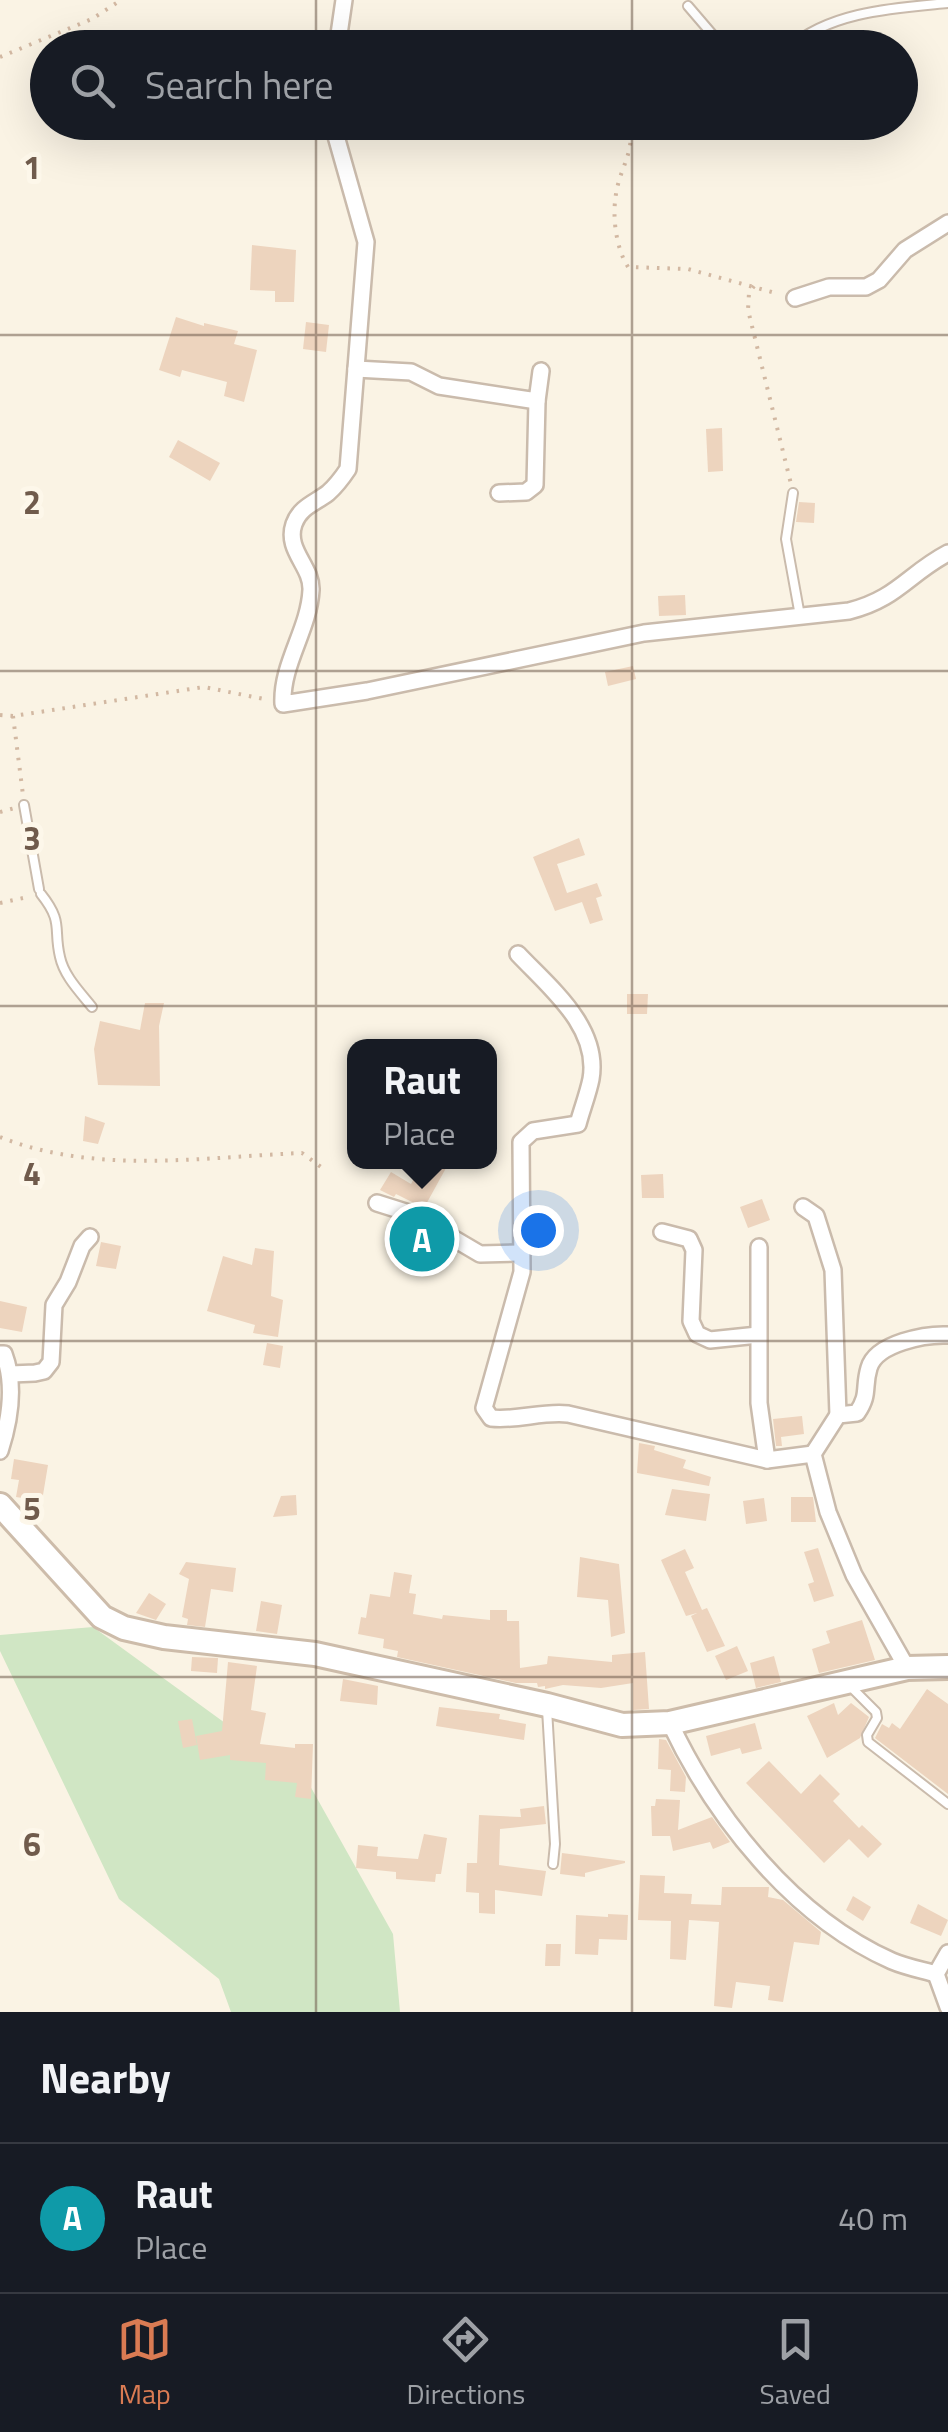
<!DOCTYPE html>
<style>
:root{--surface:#171b24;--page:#242831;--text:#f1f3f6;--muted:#9ea1a6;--line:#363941;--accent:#da7b53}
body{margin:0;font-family:"Titillium Web",sans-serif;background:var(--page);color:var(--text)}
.you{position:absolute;left:538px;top:1230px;width:35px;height:35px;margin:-25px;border:8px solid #fff;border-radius:50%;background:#1a73e8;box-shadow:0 0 0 15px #1a73e833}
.badge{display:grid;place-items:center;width:65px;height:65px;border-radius:50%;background:var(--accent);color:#fff;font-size:32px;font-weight:700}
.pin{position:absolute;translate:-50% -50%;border:5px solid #fff;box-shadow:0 2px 10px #0006}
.popup{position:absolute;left:347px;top:1039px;width:150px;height:130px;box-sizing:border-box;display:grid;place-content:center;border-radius:20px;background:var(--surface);filter:drop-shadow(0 2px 8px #0005);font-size:32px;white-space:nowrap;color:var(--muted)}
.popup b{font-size:38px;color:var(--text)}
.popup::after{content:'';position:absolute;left:50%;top:100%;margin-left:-20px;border:20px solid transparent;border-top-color:var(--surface)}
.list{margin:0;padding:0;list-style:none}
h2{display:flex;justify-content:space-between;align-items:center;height:130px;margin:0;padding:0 40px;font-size:42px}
h2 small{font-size:32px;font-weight:400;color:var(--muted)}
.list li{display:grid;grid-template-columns:65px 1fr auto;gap:30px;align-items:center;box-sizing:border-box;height:150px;padding:0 40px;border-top:2px solid var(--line)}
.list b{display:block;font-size:38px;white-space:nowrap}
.list p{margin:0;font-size:32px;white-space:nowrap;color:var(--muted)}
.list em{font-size:32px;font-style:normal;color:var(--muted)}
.icon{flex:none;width:55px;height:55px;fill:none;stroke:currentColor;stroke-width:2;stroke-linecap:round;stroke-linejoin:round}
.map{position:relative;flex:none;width:948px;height:2012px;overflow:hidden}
.search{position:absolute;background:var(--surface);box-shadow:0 10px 40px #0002;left:30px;right:30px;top:30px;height:110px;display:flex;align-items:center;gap:25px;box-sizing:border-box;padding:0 35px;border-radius:55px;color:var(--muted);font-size:38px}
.sheet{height:280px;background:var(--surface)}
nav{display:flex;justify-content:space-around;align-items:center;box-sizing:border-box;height:140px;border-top:2px solid var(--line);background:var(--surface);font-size:28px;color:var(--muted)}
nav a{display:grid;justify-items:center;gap:5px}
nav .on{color:var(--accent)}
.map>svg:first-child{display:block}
</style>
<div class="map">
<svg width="948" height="2012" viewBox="0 0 948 2012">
<rect width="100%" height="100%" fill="#faf3e4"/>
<path fill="#d0e6c4" d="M93 1627 309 1784 393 1934 400 2012H231L219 1979 119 1899 0 1651V1635Z"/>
<g fill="#edd4be">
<path d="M252 245 296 250 294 302H275V291L250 290Z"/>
<path d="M176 317 204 326V323L238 331 234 344 257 350 244 402 224 396 227 382 182 370 180 377 159 370Z"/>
<path d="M306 322 329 325 326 352 303 349Z"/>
<path d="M722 428 723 471 708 472 706 429Z"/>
<path d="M178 440 220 463 210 481 169 457Z"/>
<path d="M799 502 815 503 814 523 796 522Z"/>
<path d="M685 595 686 615 659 616 658 596Z"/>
<path d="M633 666 636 679 608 686 605 672Z"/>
<path d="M579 838 585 855 557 864 567 893 597 883 602 896 596 898 603 920 590 924 582 902 555 911 533 857Z"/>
<path d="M627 994H648L647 1014H627Z"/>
<path d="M145 1003H164L159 1026 160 1086 98 1085 94 1049 100 1021 140 1030Z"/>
<path d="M85 1116 105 1123 98 1144 83 1141Z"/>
<path d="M423 1162H434L446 1168 424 1208 396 1194 394 1197 380 1190 391 1172 411 1184Z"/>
<path d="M663 1174 664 1198H642L641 1175Z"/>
<path d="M762 1199 770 1220 748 1228 740 1207Z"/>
<path d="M101 1242 121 1246 116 1269 96 1266Z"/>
<path d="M255 1248 274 1251 271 1296 283 1300 278 1337 253 1333 255 1325 207 1311 223 1256 252 1265Z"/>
<path d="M0 1301 27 1307 22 1332 0 1328Z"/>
<path d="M267 1343 283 1346 280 1368 263 1365Z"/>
<path d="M802 1416 804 1434 781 1437 782 1446H776L773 1419Z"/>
<path d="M639 1443 655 1446 654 1450 686 1460 683 1468 711 1477 709 1486 637 1473Z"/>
<path d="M14 1459 48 1465 42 1501 16 1497 19 1480 11 1479Z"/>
<path d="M672 1489 710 1494 706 1521 665 1515Z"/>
<path d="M296 1495 297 1515 273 1517 281 1496Z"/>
<path d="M791 1497H813L816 1522H791Z"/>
<path d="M764 1498 767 1521 746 1524 743 1501Z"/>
<path d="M818 1548 834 1596 814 1602 808 1584 814 1582 804 1552Z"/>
<path d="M685 1549 694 1568 685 1572 702 1610 707 1608 725 1646 707 1652 691 1616 697 1613 686 1616 661 1560Z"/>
<path d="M580 1557 619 1564 625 1633 611 1637 608 1600 577 1597Z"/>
<path d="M186 1562 236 1568 233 1592 211 1589 205 1627 187 1625 188 1619 182 1617 189 1579 179 1574Z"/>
<path d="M394 1572 412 1575 409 1593 416 1594 413 1614 442 1619 443 1615 490 1620V1610H507V1621H519L520 1668 547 1664 548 1656 612 1662V1655L645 1652 649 1709 633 1710V1683L601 1688 563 1685 545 1689V1686L538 1687 537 1683H516L397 1657 398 1651 383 1648 384 1639 358 1634 361 1617 366 1618 370 1594 390 1597Z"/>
<path d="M149 1593 166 1604 156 1620 136 1613Z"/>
<path d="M261 1601 282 1605 277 1634 256 1631Z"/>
<path d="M862 1620 875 1660 819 1673 812 1649 830 1643 826 1631Z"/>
<path d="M737 1646 748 1671 726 1680 715 1656Z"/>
<path d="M774 1656 781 1682 756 1688 750 1663Z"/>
<path d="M192 1657 218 1658 217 1673 191 1671Z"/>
<path d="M228 1662 257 1666 251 1710 266 1713 260 1744 295 1748V1744H313L311 1799 295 1797 297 1783 265 1780 266 1763 230 1760V1755L200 1760 196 1736 222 1731Z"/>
<path d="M343 1679 378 1686 377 1705 340 1701Z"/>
<path d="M927 1689 948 1704V1794L875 1738 882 1724 889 1728 892 1723 900 1729Z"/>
<path d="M834 1703 838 1715 851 1703 869 1717 860 1738 827 1758 807 1716Z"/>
<path d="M439 1707 500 1714 499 1719 526 1724 524 1740 436 1726Z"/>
<path d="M192 1719 197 1745 183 1748 178 1721Z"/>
<path d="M755 1723 762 1749 742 1754 740 1748 711 1756 706 1736Z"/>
<path d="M659 1739 666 1740 686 1777 685 1792 670 1791 671 1770 658 1769Z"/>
<path d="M769 1761 801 1794 820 1774 840 1794 833 1801 859 1828 862 1825 882 1844 868 1858 849 1839 824 1863 746 1783Z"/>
<path d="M656 1799 680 1800 678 1830 712 1817 730 1842 713 1849 710 1842 673 1851 670 1836H652L651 1806H655Z"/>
<path d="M544 1806 546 1824 500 1829 499 1865 546 1871 542 1896 495 1890V1914L479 1913V1893L466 1892 467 1863H477L479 1815 521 1817 520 1809Z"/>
<path d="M424 1834 447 1838 441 1874H436L435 1882 396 1879V1872L356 1868 358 1845 378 1847 377 1856 418 1859Z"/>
<path d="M562 1853 625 1861V1863L585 1873V1877L560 1874Z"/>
<path d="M640 1875 665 1876 664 1893 692 1894 691 1904 721 1905 722 1887H769L768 1897 783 1900 821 1932 819 1945 794 1942 783 2002 768 2000 770 1986 736 1982 732 2008 714 2006 719 1922 689 1920 686 1960 670 1959 671 1921 638 1920Z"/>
<path d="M853 1896 871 1907 863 1921 846 1910Z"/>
<path d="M918 1904 948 1920 941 1936 910 1923Z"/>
<path d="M608 1914 628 1915 627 1940 599 1939 598 1955 575 1954 576 1915 608 1917Z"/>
<path d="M546 1944H561L560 1966H545Z"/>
</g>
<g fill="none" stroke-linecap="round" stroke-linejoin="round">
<g stroke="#cabbac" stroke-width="12">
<g id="service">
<path d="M688 6 724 48"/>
<path d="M789 48C830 11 896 8 948 3"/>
<path d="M793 493 786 539 800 616"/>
<path d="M24 805 39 889"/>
<path d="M41 894C64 923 53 928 60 957 64 976 80 992 92 1007"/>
<path d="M850 1686 876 1712 877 1718 867 1735 868 1742 948 1804"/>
<path d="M547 1709 555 1844 553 1864"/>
</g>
</g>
<g stroke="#cabbac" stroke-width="20">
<g id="minor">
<path d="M337 48 344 0"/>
<path d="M332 122 366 242 348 469C342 478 336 486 328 493 315 503 300 507 294 524 285 550 312 566 311 590 309 630 281 664 283 704L367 691 644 633 849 611C897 599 908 574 948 553"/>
<path d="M795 298 829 287H866L879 280 905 250 948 223"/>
<path d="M356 369 411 372 439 386 537 401 541 371"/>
<path d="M499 493 526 492 535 485 537 401"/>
<path d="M518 954C549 987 600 1027 591 1079 588 1094 582 1109 578 1124L533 1131 521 1142 522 1272 484 1408 491 1418C517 1421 542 1411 568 1414L767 1460 813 1454"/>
<path d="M377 1203 412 1214 480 1254 521 1253"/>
<path d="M803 1207 816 1216 833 1270 838 1415"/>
<path d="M662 1232 689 1239 694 1250 691 1321 697 1334 710 1340 758 1335"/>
<path d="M759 1247V1403L767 1460"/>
<path d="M0 1354H4C16 1386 10 1420 0 1451"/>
<path d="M11 1374 35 1373 44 1371 51 1362 54 1305 68 1282 82 1246 90 1237"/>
<path d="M907 1668 854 1575 828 1512 813 1454 838 1415 857 1413C870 1394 863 1388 869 1368 876 1343 926 1334 948 1335"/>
<path d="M670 1723C715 1818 793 1917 892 1961 906 1967 922 1970 936 1974"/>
<path d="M948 1953 936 1974 948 2007"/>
</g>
</g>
<g stroke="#cdbcaa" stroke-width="28">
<path id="secondary" d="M0 1505 102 1617 124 1628 164 1637 315 1654 547 1705 622 1725 670 1723 907 1668 948 1667"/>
</g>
<g stroke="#d2b8a2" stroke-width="4" stroke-dasharray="2.5 8" stroke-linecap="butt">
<path d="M576 48 583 34"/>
<path d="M0 57 92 19 121 0"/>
<path d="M629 122C636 151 620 167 616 194 612 217 616 248 628 267L688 269 779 294"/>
<path d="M754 286 749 293 748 310 791 484"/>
<path d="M0 715 13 716 204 687 269 700"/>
<path d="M13 716 23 795"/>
<path d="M0 812 15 808"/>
<path d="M0 903 28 897"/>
<path d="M0 1137C95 1175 202 1157 302 1153L321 1167"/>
</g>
<use href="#service" stroke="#fff" stroke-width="8"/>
<use href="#minor" stroke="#fff" stroke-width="15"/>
<use href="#secondary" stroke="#fff" stroke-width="22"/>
</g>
<path fill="none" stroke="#705b4c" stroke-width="2.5" stroke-opacity="0.55" d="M316 0V48M632 0V48M316 122V2012M632 122V2012M0 335H948M0 671H948M0 1006H948M0 1341H948M0 1677H948"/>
<g font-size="32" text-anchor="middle" font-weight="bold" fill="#705b4c" stroke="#fdf7ea" stroke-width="10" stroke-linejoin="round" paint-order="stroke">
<text x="32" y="179">1</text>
<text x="32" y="514">2</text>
<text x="32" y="850">3</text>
<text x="32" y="1185">4</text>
<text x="32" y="1520">5</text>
<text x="32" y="1856">6</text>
</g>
</svg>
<div class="you"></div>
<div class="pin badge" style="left:422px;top:1239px;background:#0f9aa8">A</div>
<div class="popup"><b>Raut</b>Place</div>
<div class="search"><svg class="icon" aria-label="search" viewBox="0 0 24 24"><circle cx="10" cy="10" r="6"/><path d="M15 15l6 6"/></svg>Search here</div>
</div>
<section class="sheet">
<h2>Nearby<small></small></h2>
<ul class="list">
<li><span class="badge" style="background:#0f9aa8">A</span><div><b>Raut</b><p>Place</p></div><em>40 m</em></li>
</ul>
</section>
<nav>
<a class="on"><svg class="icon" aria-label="map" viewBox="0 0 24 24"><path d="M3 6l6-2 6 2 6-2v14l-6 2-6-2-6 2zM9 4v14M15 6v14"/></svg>Map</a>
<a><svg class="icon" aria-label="directions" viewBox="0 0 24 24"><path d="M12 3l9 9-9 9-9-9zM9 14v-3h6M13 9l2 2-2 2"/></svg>Directions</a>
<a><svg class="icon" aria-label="saved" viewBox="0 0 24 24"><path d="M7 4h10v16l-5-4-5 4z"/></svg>Saved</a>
</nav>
